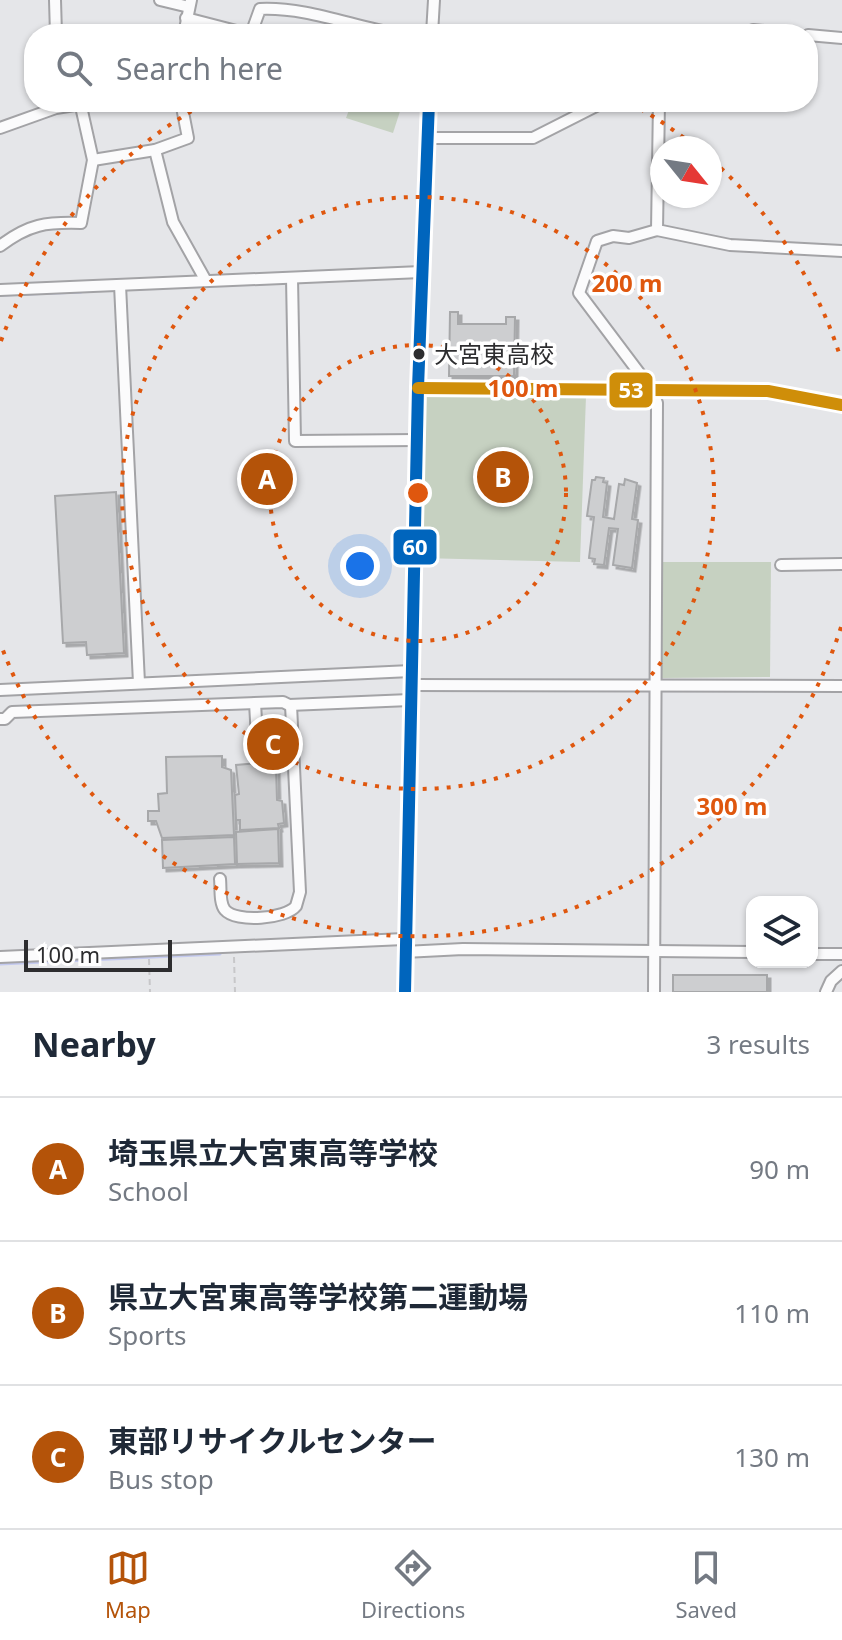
<!DOCTYPE html>
<meta charset="utf-8">
<style>
:root{--surface:#fff;--page:#f6f6f7;--text:#1f2937;--muted:#747a83;--line:#e0e1e3;--accent:#b45309}
body{margin:0;font-family:"Noto Sans","Noto Sans JP",sans-serif;background:var(--page);color:var(--text)}
.controls{position:absolute;right:24px;bottom:24px;display:grid;overflow:hidden;border-radius:16px;box-shadow:0 2px 6px #0004}
.controls button{width:72px;height:72px;display:grid;place-items:center;padding:0;border:0;border-bottom:2px solid var(--line);background:var(--surface);color:var(--text);font:40px sans-serif}
.compass{position:absolute;left:650px;top:136px;width:72px;height:72px;border-radius:50%;background:var(--surface);box-shadow:0 2px 6px #0004;rotate:120deg}
.scale{position:absolute;left:24px;bottom:20px;width:148px;box-sizing:border-box;padding-left:8px;border:4px solid #2d2d2f;border-top:0;font-size:22px;line-height:28px;white-space:nowrap;color:#2d2d2f;-webkit-text-stroke:6px #fff;paint-order:stroke}
.you{position:absolute;left:360px;top:566px;width:28px;height:28px;margin:-20px;border:6px solid #fff;border-radius:50%;background:#1a73e8;box-shadow:0 0 0 12px #1a73e833}
.badge{display:grid;place-items:center;width:52px;height:52px;border-radius:50%;background:var(--accent);color:#fff;font-size:26px;font-weight:700}
.pin{position:absolute;translate:-50% -50%;border:4px solid #fff;box-shadow:0 2px 8px #0006}
.list{margin:0;padding:0;list-style:none}
h2{display:flex;justify-content:space-between;align-items:center;height:104px;margin:0;padding:0 32px;font-size:34px}
h2 small{font-size:26px;font-weight:400;color:var(--muted)}
.list li{display:grid;grid-template-columns:52px 1fr auto;gap:24px;align-items:center;box-sizing:border-box;height:144px;padding:0 32px;border-top:2px solid var(--line)}
.list b{display:block;font-size:30px;white-space:nowrap}
.list p{margin:0;font-size:26px;white-space:nowrap;color:var(--muted)}
.list em{font-size:26px;font-style:normal;color:var(--muted)}
.icon{flex:none;width:44px;height:44px;fill:none;stroke:currentColor;stroke-width:2;stroke-linecap:round;stroke-linejoin:round}
.map{position:relative;flex:none;width:842px;height:992px;overflow:hidden}
.search{position:absolute;background:var(--surface);box-shadow:0 2px 6px #0004;left:24px;right:24px;top:24px;height:88px;display:flex;align-items:center;gap:20px;box-sizing:border-box;padding:0 28px;border-radius:32px;color:var(--muted);font-size:30px}
.sheet{height:536px;background:var(--surface)}
nav{display:flex;justify-content:space-around;align-items:center;box-sizing:border-box;height:112px;border-top:2px solid var(--line);background:var(--surface);font-size:22px;color:var(--muted)}
nav a{display:grid;justify-items:center;gap:4px}
nav .on{color:var(--accent)}
.map>svg:first-child{display:block}
</style>
<div class="map">
<svg width="842" height="992" viewBox="0 0 842 992">
<defs>
<filter id="shadow"><feDropShadow dx="3.5" dy="3.5" stdDeviation="0" flood-color="#0004"/></filter>
</defs>
<rect width="100%" height="100%" fill="#e5e6e9"/>
<g fill="#c6d1c1">
<path d="M352 102H403L393 133 346 118Z"/>
<path d="M426 395 586 396 580 562 421 558Z"/>
<path d="M660 562H771L770 677 661 678Z"/>
</g>
<g fill="none" stroke-linecap="round" stroke-linejoin="round">
<g stroke="#c3c9ef" stroke-width="3">
<path d="M0 295 81 292"/>
<path d="M0 964 220 954"/>
</g>
</g>
<g fill="#cdced0" stroke="#a7a8aa" stroke-width="2" filter="url(#shadow)">
<path d="M450 312H458V324H506V317H515L514 376H449Z"/>
<path d="M596 477 604 478 603 482 607 483 603 517 614 519 619 484 624 485 625 479 637 483 632 519 638 520 632 568 613 565 618 529 609 528 604 565 594 564 595 559 589 558 594 517 587 516 592 480H595Z"/>
<path d="M116 492 124 653 87 655 86 642 63 643 55 496Z"/>
<path d="M274 717 275 736H262V718Z"/>
<path d="M222 756V767L231 770 234 835 162 838 156 821H148V811H159L158 794 167 793 166 757Z"/>
<path d="M260 763 261 768H276L277 800 282 801 284 823 278 824 279 828 240 830V820H236L235 795 239 794 236 765Z"/>
<path d="M278 829 279 863 237 864 236 832Z"/>
<path d="M234 837 235 864 163 868 162 840Z"/>
<rect x="673" y="975" width="94" height="17"/>
</g>
<g fill="none" stroke-linecap="round" stroke-linejoin="round">
<g stroke="#a3a3a6" stroke-width="14">
<g id="minor">
<path d="M55 0 56 34"/>
<path d="M160 0 189 7"/>
<path d="M186 18 248 34"/>
<path d="M184 34 191 0"/>
<path d="M251 34 260 9C307 7 351 26 397 34"/>
<path d="M432 34 434 0"/>
<path d="M745 34 753 30 795 34"/>
<path d="M808 35 842 38"/>
<path d="M659 102 657 230 730 245 842 251"/>
<path d="M0 128 56 108 81 104"/>
<path d="M427 138H533L604 102"/>
<path d="M155 150 173 222 206 281"/>
<path d="M93 160 155 150 188 138 181 102"/>
<path d="M0 246C29 224 46 222 81 223L93 160 80 102"/>
<path d="M292 278 295 441 417 440"/>
<path d="M120 285 139 683"/>
<path d="M0 290 421 272"/>
<path d="M418 388 768 391 842 405"/>
<path d="M781 565 842 564"/>
<path d="M411 685 842 686"/>
<path d="M0 690 411 671"/>
<path d="M255 703 258 755 293 753"/>
<path d="M0 719H5L12 712 283 702 289 705 410 700"/>
<path d="M220 879C221 887 219 903 225 910 236 923 286 919 296 906L300 892 291 705"/>
<path d="M404 952 463 949 752 952"/>
<path d="M812 954H842"/>
<path d="M0 957 404 939"/>
<path d="M405 992 418 388 429 102"/>
<path d="M654 992 657 403 652 390 579 293 597 241 613 236 629 238 657 230"/>
<path d="M826 992 831 981 842 971"/>
</g>
</g>
<g stroke="#c7c7c9" stroke-width="2" stroke-dasharray="6 4" stroke-linecap="butt">
<path d="M234 957 235 992"/>
<path d="M149 959 150 992"/>
</g>
<use href="#minor" stroke="#fbfbfc" stroke-width="10"/>
<g stroke="#fff" stroke-width="18">
<path id="bus-1" d="M405 992 418 388 429 102"/>
</g>
<g stroke="#fff" stroke-width="18">
<path id="bus-2" d="M418 388 768 391 842 405"/>
</g>
<use href="#bus-1" stroke="#0065bd" stroke-width="12"/>
<use href="#bus-2" stroke="#cf8e09" stroke-width="12"/>
</g>
<g fill="none" stroke="#df570e" stroke-width="4" stroke-dasharray="4 8">
<circle cx="418" cy="493" r="148"/>
<circle cx="418" cy="493" r="296"/>
<path d="M841 627A444 444 0 0 1 1 645M1 341A444 444 0 0 1 206 103M630 103A444 444 0 0 1 697 148M712 160A444 444 0 0 1 841 359"/>
</g>
<circle fill="#2d2d2f" stroke="#fff" stroke-width="3" cx="419" cy="354" r="7"/>
<g text-anchor="middle" stroke-width="7" stroke-linejoin="round" paint-order="stroke">
<g font-size="24" fill="#2d2d2f" stroke="#fff" text-anchor="start">
<text x="434" y="363">大宮東高校</text>
</g>
</g>
<circle cx="418" cy="493" r="12" fill="#df570e" stroke="#fff" stroke-width="4"/>
<g font-size="24" text-anchor="middle" font-weight="bold" fill="#df570e" stroke="#fff" stroke-width="7" stroke-linejoin="round" paint-order="stroke">
<text x="627" y="292">200 m</text>
<text x="523" y="397">100 m</text>
<text x="732" y="815">300 m</text>
</g>
<g stroke="#fff" stroke-width="3">
<rect x="608" y="371" width="46" height="38" rx="8" fill="#cf8e09"/>
<rect x="392" y="528" width="46" height="38" rx="8" fill="#0065bd"/>
</g>
<g font-size="22" text-anchor="middle" font-weight="bold" fill="#fff">
<text x="631" y="398">53</text>
<text x="415" y="555">60</text>
</g>
</svg>
<div class="controls">
<button><svg class="icon" aria-label="layers" viewBox="0 0 24 24"><path d="M12 4l9 5-9 5-9-5zM3 14l9 5 9-5"/></svg></button>
</div>
<svg class="compass" viewBox="-18 -18 36 36"><path d="M0-13l5 13h-10z" fill="#e53935"/><path d="M0 13l5-13h-10z" fill="#747a83"/></svg>
<div class="scale">100 m</div>
<div class="you"></div>
<div class="pin badge" style="left:267px;top:479px">A</div>
<div class="pin badge" style="left:503px;top:477px">B</div>
<div class="pin badge" style="left:273px;top:744px">C</div>
<div class="search"><svg class="icon" aria-label="search" viewBox="0 0 24 24"><circle cx="10" cy="10" r="6"/><path d="M15 15l6 6"/></svg>Search here</div>
</div>
<section class="sheet">
<h2>Nearby<small>3 results</small></h2>
<ul class="list">
<li><span class="badge">A</span><div><b>埼玉県立大宮東高等学校</b><p>School</p></div><em>90 m</em></li>
<li><span class="badge">B</span><div><b>県立大宮東高等学校第二運動場</b><p>Sports</p></div><em>110 m</em></li>
<li><span class="badge">C</span><div><b>東部リサイクルセンター</b><p>Bus stop</p></div><em>130 m</em></li>
</ul>
</section>
<nav>
<a class="on"><svg class="icon" aria-label="map" viewBox="0 0 24 24"><path d="M3 6l6-2 6 2 6-2v14l-6 2-6-2-6 2zM9 4v14M15 6v14"/></svg>Map</a>
<a><svg class="icon" aria-label="directions" viewBox="0 0 24 24"><path d="M12 3l9 9-9 9-9-9zM9 14v-3h6M13 9l2 2-2 2"/></svg>Directions</a>
<a><svg class="icon" aria-label="saved" viewBox="0 0 24 24"><path d="M7 4h10v16l-5-4-5 4z"/></svg>Saved</a>
</nav>
